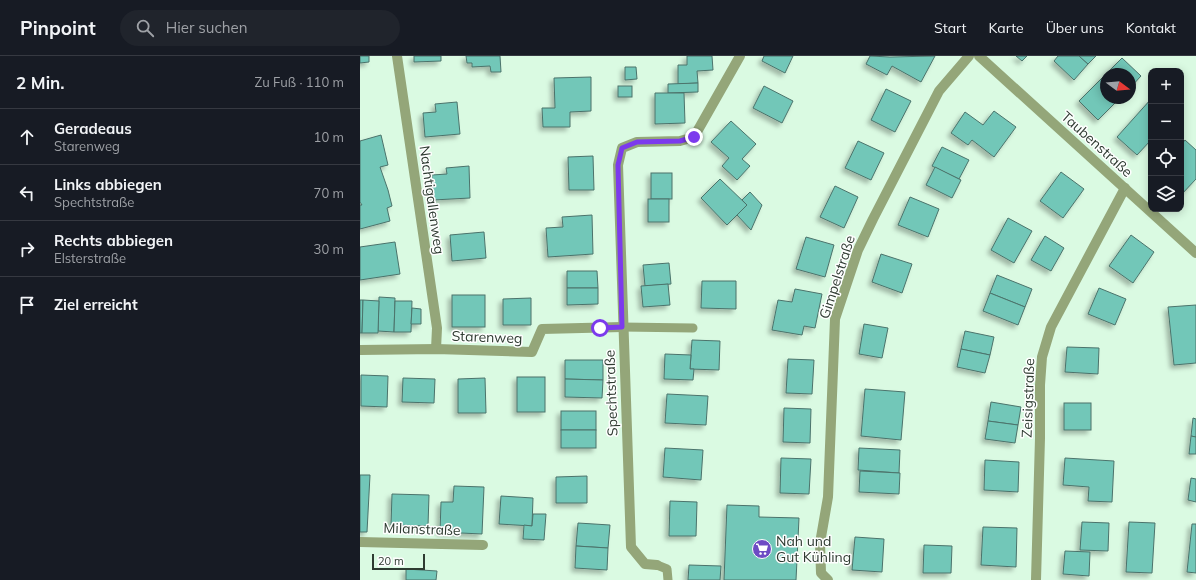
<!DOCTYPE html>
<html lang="de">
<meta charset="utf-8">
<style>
:root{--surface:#171b24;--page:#20242c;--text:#f1f3f6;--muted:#9ea1a6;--line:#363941}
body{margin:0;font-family:Mulish,sans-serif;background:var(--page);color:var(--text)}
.controls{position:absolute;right:12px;top:12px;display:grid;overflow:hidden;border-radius:8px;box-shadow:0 2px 10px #0003}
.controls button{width:36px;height:36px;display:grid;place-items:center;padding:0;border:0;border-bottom:1px solid var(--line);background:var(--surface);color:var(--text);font:20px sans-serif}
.compass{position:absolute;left:740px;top:12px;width:36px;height:36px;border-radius:50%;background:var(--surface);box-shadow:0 2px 10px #0003;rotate:106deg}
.scale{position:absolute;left:12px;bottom:10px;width:53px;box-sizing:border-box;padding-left:4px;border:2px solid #2e3b31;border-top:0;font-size:11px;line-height:14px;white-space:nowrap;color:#2e3b31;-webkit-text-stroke:3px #fefefe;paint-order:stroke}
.stop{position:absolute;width:12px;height:12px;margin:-9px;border:3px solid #7c3aed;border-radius:50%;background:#fff}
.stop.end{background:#7c3aed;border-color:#fff;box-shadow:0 1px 4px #0008}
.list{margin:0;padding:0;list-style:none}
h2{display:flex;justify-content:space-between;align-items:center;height:52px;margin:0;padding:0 16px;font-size:17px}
h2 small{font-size:13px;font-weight:400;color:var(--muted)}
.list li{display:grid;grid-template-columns:26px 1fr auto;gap:12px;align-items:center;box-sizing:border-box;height:56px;padding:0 16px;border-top:1px solid var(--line)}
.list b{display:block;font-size:15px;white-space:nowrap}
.list p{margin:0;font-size:13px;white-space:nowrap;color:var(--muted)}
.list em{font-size:13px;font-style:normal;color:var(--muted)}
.icon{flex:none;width:22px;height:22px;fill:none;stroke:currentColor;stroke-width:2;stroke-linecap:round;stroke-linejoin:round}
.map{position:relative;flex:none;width:836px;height:524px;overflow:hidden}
header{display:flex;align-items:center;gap:24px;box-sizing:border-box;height:56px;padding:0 20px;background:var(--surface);border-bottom:1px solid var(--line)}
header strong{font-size:19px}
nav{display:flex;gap:22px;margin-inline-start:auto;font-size:14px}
.search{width:280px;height:36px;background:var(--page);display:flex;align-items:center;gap:10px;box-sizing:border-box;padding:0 14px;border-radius:22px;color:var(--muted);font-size:15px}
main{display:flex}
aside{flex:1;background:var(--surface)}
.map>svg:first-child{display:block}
</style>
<header>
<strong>Pinpoint</strong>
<div class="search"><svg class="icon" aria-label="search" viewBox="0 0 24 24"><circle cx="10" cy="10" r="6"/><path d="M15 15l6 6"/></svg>Hier suchen</div>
<nav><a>Start</a><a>Karte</a><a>Über uns</a><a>Kontakt</a></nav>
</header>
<main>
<aside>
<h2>2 Min.<small>Zu Fuß · 110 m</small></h2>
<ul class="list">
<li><svg class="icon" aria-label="ahead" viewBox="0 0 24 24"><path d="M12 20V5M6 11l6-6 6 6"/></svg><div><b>Geradeaus</b><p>Starenweg</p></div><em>10 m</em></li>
<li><svg class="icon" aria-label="left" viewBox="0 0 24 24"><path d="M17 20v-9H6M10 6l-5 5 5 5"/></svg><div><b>Links abbiegen</b><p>Spechtstraße</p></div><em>70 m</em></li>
<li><svg class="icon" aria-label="right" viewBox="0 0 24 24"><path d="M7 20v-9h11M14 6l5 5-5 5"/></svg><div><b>Rechts abbiegen</b><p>Elsterstraße</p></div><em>30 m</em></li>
<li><svg class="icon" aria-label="arrive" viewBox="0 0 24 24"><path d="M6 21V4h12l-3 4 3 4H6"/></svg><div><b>Ziel erreicht</b></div></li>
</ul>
</aside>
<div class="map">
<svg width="836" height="524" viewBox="0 0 836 524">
<defs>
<filter id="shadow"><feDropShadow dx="-3.5" dy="3.5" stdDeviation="2" flood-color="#0004"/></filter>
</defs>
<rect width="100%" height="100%" fill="#dafae2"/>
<g fill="#72c7b8" stroke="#4b736b" filter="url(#shadow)">
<path d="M0 0H9V6L0 7Z"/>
<path d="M54 0H81V5L54 6Z"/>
<path d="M106 0H140L141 16H131L130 10 112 11V7H107Z"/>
<path d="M327 0H352L353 14 337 15 338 27 318 28V9H327Z"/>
<path d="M404 0H433L425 17 402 5Z"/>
<path d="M510 0 530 1 575 0 561 26 532 10 527 19 506 8Z"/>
<path d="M656 0H667L662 5Z"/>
<path d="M698 0H719L728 8 714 24 694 5Z"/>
<path d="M719 0H736L728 8Z"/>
<path d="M762 2 781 20 770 32V18H746V42H760L738 64 719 45Z"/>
<path d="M265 11H276L277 23 265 24Z"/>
<path d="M231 21V55L210 56V71H183L182 52H195L194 22Z"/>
<path d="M338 27V36L308 37V28Z"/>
<rect x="258" y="30" width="14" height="11"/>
<path d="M404 30 433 45 422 67 393 52Z"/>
<path d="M526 33 551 45 535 76 511 64Z"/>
<path d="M295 37H324L325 67 295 68Z"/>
<path d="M791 43V84L777 99 757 81Z"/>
<path d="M97 46 100 78 65 81 63 57 76 56 75 48Z"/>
<path d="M634 55 656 71 634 101 612 84 608 89 591 77 605 56 623 69Z"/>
<path d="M371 65 396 88 382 103 390 110 377 124 362 110 369 102 351 86Z"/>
<path d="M21 79 28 109 20 111 28 134 32 150 27 152 30 165 0 173V149H2L0 146V85Z"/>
<path d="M825 84 836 94V123L821 139V89Z"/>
<path d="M498 85 524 97 511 124 485 112Z"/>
<path d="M582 91 609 104 599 123 572 110Z"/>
<path d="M233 100 234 134H209L208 101Z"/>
<path d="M109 110 110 142 73 144 72 119 87 118 86 112Z"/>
<path d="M575 111 601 124 592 142 566 129Z"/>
<path d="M701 116 724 133 703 162 680 145Z"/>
<rect x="291" y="117" width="21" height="26"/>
<path d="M360 123 387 149 367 169 341 142Z"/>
<path d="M475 130 498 141 484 172 460 161Z"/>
<path d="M390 136 402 149 391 174 377 159 387 149 382 144Z"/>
<path d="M550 141 579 153 568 181 538 169Z"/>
<rect x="288" y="143" width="21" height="23"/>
<path d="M232 159 233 198 188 201 186 172 203 171 202 161Z"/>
<path d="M648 162 672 175 654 207 631 194Z"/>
<path d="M124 176 126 202 92 205 90 179Z"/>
<path d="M771 179 794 196 773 227 749 210Z"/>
<path d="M685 180 704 192 691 215 671 204Z"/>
<path d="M446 181 474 189 465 221 436 213Z"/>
<path d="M35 186 40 218 0 224V191Z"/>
<path d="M521 198 552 208 542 237 512 226Z"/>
<path d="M309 207 311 228 285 230 283 209Z"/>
<path d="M207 215H237L238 232H207Z"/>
<path d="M637 219 672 233 665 251 630 237Z"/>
<path d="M342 225H376V253L341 252Z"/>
<path d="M308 228 310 249 283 251 281 230Z"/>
<path d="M207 232H238V248L207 249Z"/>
<path d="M739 232 766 243 755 269 728 258Z"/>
<path d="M435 233 462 238 455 272 444 270 442 279 412 274 418 244 432 246Z"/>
<path d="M630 237 665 251 658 269 623 255Z"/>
<rect x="92" y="239" width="33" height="32"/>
<path d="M19 241 35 242 34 276 18 275Z"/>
<path d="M171 242V269H143V243Z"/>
<path d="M0 244H3L2 277H0Z"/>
<path d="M3 244 19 245 18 277H2Z"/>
<path d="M35 245H52L51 276H34Z"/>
<path d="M836 249V307L814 309 808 251Z"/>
<path d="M52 252 61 253V268H51Z"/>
<path d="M504 268 528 272 522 302 499 298Z"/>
<path d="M605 275 634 281 630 299 601 293Z"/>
<path d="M332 284 360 285 359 314 330 313Z"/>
<path d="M707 291 739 292 738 318 705 316Z"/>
<path d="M601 293 630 299 625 317 597 311Z"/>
<path d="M305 298 331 299 330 313H334L333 324 304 323Z"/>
<path d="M428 303 454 304 452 338 426 337Z"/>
<path d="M205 304H243V324L205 323Z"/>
<path d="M1 319 28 320 27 351 1 350Z"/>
<rect x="157" y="321" width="28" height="35"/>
<path d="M43 322 75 323 74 347 42 346Z"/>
<path d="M125 322 126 357H98V323Z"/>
<path d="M205 323 243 324 242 342 205 341Z"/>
<path d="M505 333 545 336 541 384 501 380Z"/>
<path d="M307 338 348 340 346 369 305 367Z"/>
<path d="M631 346 661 351 658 369 628 365Z"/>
<rect x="704" y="347" width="27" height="27"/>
<path d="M424 352 451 353 450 387 423 386Z"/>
<rect x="201" y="355" width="35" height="19"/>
<path d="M833 362 836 363V381L831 380Z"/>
<path d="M628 365 658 369 655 387 625 383Z"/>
<rect x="201" y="374" width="35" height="18"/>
<path d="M831 380 836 381V398H829Z"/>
<path d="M305 392 343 394 341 424 303 421Z"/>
<path d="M499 392 540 394 539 417 498 414Z"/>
<path d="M421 402 451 403 449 438 420 437Z"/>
<path d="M705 402 754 405 752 446 728 445 729 431 703 429Z"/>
<path d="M625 404 659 406 658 436 624 434Z"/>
<path d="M500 415 540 417 539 438 499 436Z"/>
<path d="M0 419H10L7 476H0Z"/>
<path d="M227 420V447H196V421Z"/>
<path d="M831 422 836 423V446L828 444Z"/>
<path d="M94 430 124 431 122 478 80 476 81 446H93Z"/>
<path d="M32 438 69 439 68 470 31 469Z"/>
<path d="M141 440 173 442 172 470 139 468Z"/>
<path d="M310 445 337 446 336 480H309Z"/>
<path d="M367 449 399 450V461L439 462 436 524H364Z"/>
<path d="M173 458H186L184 484 163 483 164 469 172 470Z"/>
<path d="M722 466 749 467 748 495 720 494Z"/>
<path d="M769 466 795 467 792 517 766 516Z"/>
<path d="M218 467 250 469 248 492 216 490Z"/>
<path d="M832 468H836V517L827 516Z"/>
<path d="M623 471 657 472 656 511 621 509Z"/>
<path d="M495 481 524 483 522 516 492 514Z"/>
<path d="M564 489 592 490 591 517H563Z"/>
<path d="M216 490 248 492 247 514 215 512Z"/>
<path d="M705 495 730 496 729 520 703 518Z"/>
<path d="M329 509 361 510 360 524H328Z"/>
<path d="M46 513 77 515 76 524H46Z"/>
</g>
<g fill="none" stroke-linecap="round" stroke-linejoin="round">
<g stroke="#94a679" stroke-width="9">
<path d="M262 271 333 272"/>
<path d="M297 509 307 513 308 524"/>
</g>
<g stroke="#94a679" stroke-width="10">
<path d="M37 0 77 272 76 293"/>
<path d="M619 0 836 197"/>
<path d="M0 294 76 293 172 296 182 273 262 271"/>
<path d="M0 486 123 489"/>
<path d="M297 509 285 508 271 491 258 109 262 92 277 86 320 85 334 81 380 0"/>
<path d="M468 524 461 517 460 487 468 441 475 263 498 194 513 163 579 35 609 0"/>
<path d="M676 524 680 382V329L682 301 691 271 765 132"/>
</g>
</g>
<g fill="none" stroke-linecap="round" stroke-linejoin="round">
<path stroke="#7c3aed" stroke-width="5" d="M240 272 262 271 258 109 262 92 277 86 320 85 334 81"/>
</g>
<defs>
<g id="supermarket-disc" transform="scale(1)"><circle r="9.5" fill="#6d4bc4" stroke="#fefefe"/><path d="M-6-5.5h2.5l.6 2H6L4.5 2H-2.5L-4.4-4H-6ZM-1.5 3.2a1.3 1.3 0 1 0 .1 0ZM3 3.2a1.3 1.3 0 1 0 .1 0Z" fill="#fff"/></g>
</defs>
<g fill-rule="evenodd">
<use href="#supermarket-disc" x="402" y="493"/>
</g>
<g text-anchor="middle" stroke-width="3" stroke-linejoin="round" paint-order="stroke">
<g font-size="14" fill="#2e3b31" stroke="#fefefe">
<text transform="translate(737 88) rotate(42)" y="5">Taubenstraße</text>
<text transform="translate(72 144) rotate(82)" y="5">Nachtigallenweg</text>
<text transform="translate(477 221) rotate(-72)" y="5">Gimpelstraße</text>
<text transform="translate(127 281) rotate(2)" y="5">Starenweg</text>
<text transform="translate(251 337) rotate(-92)" y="5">Spechtstraße</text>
<text transform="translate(668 342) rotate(-88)" y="5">Zeisigstraße</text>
<text transform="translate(62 473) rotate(2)" y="5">Milanstraße</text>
</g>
<g font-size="14" fill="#2e3b31" stroke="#fefefe" text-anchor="start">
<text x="416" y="490">Nah und<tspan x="416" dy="16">Gut Kühling</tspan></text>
</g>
</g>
</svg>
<div class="controls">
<button>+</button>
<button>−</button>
<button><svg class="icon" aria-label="locate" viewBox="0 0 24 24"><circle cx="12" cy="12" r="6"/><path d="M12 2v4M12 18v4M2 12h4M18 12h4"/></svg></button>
<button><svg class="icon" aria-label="layers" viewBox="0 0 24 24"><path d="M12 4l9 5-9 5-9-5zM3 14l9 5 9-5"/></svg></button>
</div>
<svg class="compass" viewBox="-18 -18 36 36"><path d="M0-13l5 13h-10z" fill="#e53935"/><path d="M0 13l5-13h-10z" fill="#9ea1a6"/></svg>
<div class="scale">20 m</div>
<div class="stop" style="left:240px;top:272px"></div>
<div class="stop end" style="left:334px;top:81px"></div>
</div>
</main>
